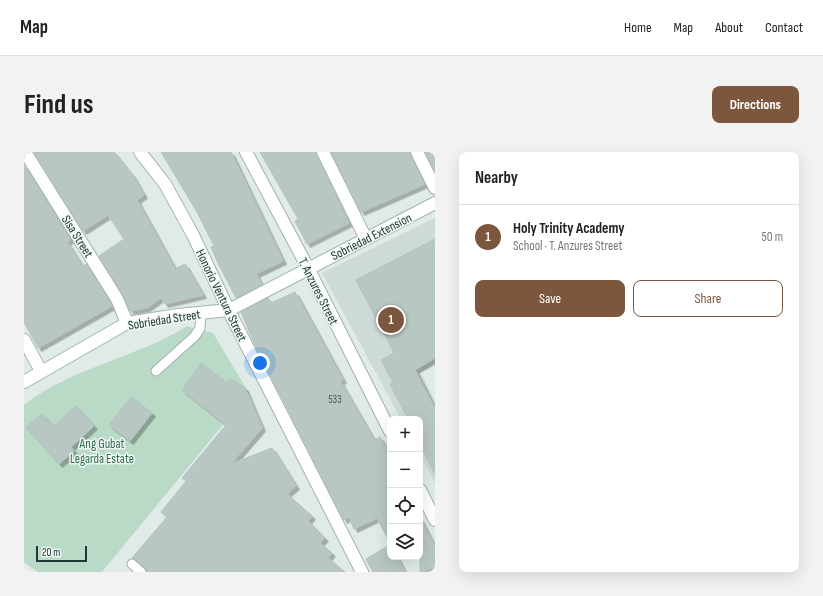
<!DOCTYPE html>
<meta charset="utf-8">
<style>
:root{--surface:#fff;--page:#f2f2f2;--text:#222;--muted:#767676;--line:#e0e0e0;--accent:#7c563d}
body{margin:0;font-family:"Sofia Sans Condensed",sans-serif;background:var(--page);color:var(--text)}
.controls{position:absolute;right:12px;bottom:12px;display:grid;overflow:hidden;border-radius:8px;box-shadow:0 4px 16px #0002}
.controls button{width:36px;height:36px;display:grid;place-items:center;padding:0;border:0;border-bottom:1px solid var(--line);background:var(--surface);color:var(--text);font:20px sans-serif}
.scale{position:absolute;left:12px;bottom:10px;width:51px;box-sizing:border-box;padding-left:4px;border:2px solid #213936;border-top:0;font-size:11px;line-height:14px;white-space:nowrap;color:#213936;-webkit-text-stroke:3px #f0f7f4;paint-order:stroke}
.you{position:absolute;left:236px;top:211px;width:14px;height:14px;margin:-10px;border:3px solid #fff;border-radius:50%;background:#1a73e8;box-shadow:0 0 0 6px #1a73e833}
.badge{display:grid;place-items:center;width:26px;height:26px;border-radius:50%;background:var(--accent);color:#fff;font-size:13px;font-weight:700}
.pin{position:absolute;translate:-50% -50%;border:2px solid #fff;box-shadow:0 1px 4px #0006}
.list{margin:0;padding:0;list-style:none}
h2{display:flex;justify-content:space-between;align-items:center;height:52px;margin:0;padding:0 16px;font-size:17px}
h2 small{font-size:13px;font-weight:400;color:var(--muted)}
.list li{display:grid;grid-template-columns:26px 1fr auto;gap:12px;align-items:center;box-sizing:border-box;height:64px;padding:0 16px;border-top:1px solid var(--line)}
.list b{display:block;font-size:15px;white-space:nowrap}
.list p{margin:0;font-size:13px;white-space:nowrap;color:var(--muted)}
.list em{font-size:13px;font-style:normal;color:var(--muted)}
.actions{display:flex;gap:8px;padding:12px 16px}
.actions a{flex:1;padding:9px 0;border:1px solid var(--accent);border-radius:8px;text-align:center;font-size:14px;color:var(--accent)}
.actions .main{background:var(--accent);color:#fff}
.icon{flex:none;width:22px;height:22px;fill:none;stroke:currentColor;stroke-width:2;stroke-linecap:round;stroke-linejoin:round}
.map{position:relative;flex:none;width:411px;height:420px;overflow:hidden;border-radius:8px}
header{display:flex;align-items:center;gap:24px;box-sizing:border-box;height:56px;padding:0 20px;background:var(--surface);border-bottom:1px solid var(--line)}
header strong{font-size:19px}
nav{display:flex;gap:22px;margin-inline-start:auto;font-size:14px}
.intro{display:flex;align-items:center;justify-content:space-between;box-sizing:border-box;height:96px;padding:0 24px}
h1{margin:0;font-size:28px}
.button{padding:10px 18px;border-radius:8px;background:var(--accent);color:#fff;font-size:14px;font-weight:700}
main{display:flex;gap:24px;padding:0 24px}
aside{flex:1;background:var(--surface);border-radius:8px;box-shadow:0 4px 16px #0002}
.map>svg:first-child{display:block}
</style>
<header>
<strong>Map</strong>
<nav><a>Home</a><a>Map</a><a>About</a><a>Contact</a></nav>
</header>
<div class="intro"><h1>Find us</h1><a class="button">Directions</a></div>
<main>
<div class="map">
<svg width="411" height="420" viewBox="0 0 411 420">
<defs>
<filter id="shadow"><feDropShadow dx="3.5" dy="3.5" stdDeviation="0" flood-color="#0004"/></filter>
</defs>
<rect width="100%" height="100%" fill="#e0eae7"/>
<path fill="#cedad6" d="M411 66V214L397 221 411 249V331L396 303V267H377L298 121Z"/>
<path fill="#b9dac7" d="M163 174 189 181 225 241 78 420H14L0 410V253C48 215 113 206 163 174Z"/>
<g fill="#b8c7c3" stroke="#b3c3bf" filter="url(#shadow)">
<path d="M10 0H90L109 24 120 43 113 48 151 117 161 112 179 143 141 152 137 146 123 156 106 159 99 143 75 104 100 87 84 63 59 79Z"/>
<path d="M137 0H207L259 109 232 122 238 133 212 146 193 109 187 95 190 94 173 60Z"/>
<path d="M236 0H292L325 71 283 92 271 69 274 67Z"/>
<path d="M307 0H386L401 32 337 60Z"/>
<path d="M401 0H411V19Z"/>
<path d="M0 13 47 87 43 90 59 115 62 112 88 154 14 196 0 170Z"/>
<path d="M411 87V206L391 218 411 257V322L396 292V267H384L366 232 369 231 357 208 370 201 332 128Z"/>
<path d="M271 140 319 228 316 229 350 288 356 285 366 305V391L353 366 330 377 325 365 320 368 229 189 217 160 244 146 247 151Z"/>
<path d="M177 211 203 231 206 226 221 236 238 276 207 312 248 296 272 334 263 342 288 364 284 369 301 386 296 391 308 401 304 406 321 420H123L121 416 108 406 143 365 137 360 162 329 158 326 202 273 158 238Z"/>
<path d="M107 245 128 261 106 289 85 273Z"/>
<path d="M52 254 70 274 47 295 50 299 35 312 2 275 18 262 29 275Z"/>
<path d="M396 366 411 395V415L399 420H396Z"/>
<path d="M366 393V405H373L381 420H349L342 407Z"/>
</g>
<g fill="none" stroke-linecap="round" stroke-linejoin="round">
<g stroke="#a3b1ae" stroke-width="11">
<g id="lane">
<path d="M132 219 171 184 176 176 177 161"/>
<path d="M108 412 117 420"/>
</g>
</g>
<g stroke="#a3b1ae" stroke-width="14">
<g id="street">
<path d="M1 0 93 147 103 171"/>
<path d="M116 0 141 32 169 83 208 165 338 420"/>
<path d="M222 0 284 116 366 279"/>
<path d="M299 0 342 87"/>
<path d="M393 0 411 36"/>
<path d="M0 188 17 219"/>
<path d="M396 338 411 368"/>
</g>
</g>
<g stroke="#9fb5b0" stroke-width="14">
<path id="secondary" d="M0 230 103 171 154 163 205 158 411 51"/>
</g>
<use href="#lane" stroke="#fff" stroke-width="9"/>
<use href="#street" stroke="#fff" stroke-width="12"/>
<use href="#secondary" stroke="#fff" stroke-width="12"/>
</g>
<g text-anchor="middle" stroke-width="3" stroke-linejoin="round" paint-order="stroke">
<g font-size="11" fill="#475c59">
<text x="311" y="251">533</text>
</g>
<g font-size="13" fill="#213936" stroke="#f0f7f4">
<text transform="translate(54 84) rotate(58)" y="5">Sisa Street</text>
<text transform="translate(347 84) rotate(-27)" y="5">Sobriedad Extension</text>
<text transform="translate(295 139) rotate(63)" y="5">T. Anzures Street</text>
<text transform="translate(198 143) rotate(64)" y="5">Honorio Ventura Street</text>
<text transform="translate(140 167) rotate(-9)" y="5">Sobriedad Street</text>
</g>
<g font-size="13" fill="#2e6e50" stroke="#f0f7f4">
<text x="78" y="296">Ang Gubat<tspan x="78" dy="15">Legarda Estate</tspan></text>
</g>
</g>
</svg>
<div class="controls">
<button>+</button>
<button>−</button>
<button><svg class="icon" aria-label="locate" viewBox="0 0 24 24"><circle cx="12" cy="12" r="6"/><path d="M12 2v4M12 18v4M2 12h4M18 12h4"/></svg></button>
<button><svg class="icon" aria-label="layers" viewBox="0 0 24 24"><path d="M12 4l9 5-9 5-9-5zM3 14l9 5 9-5"/></svg></button>
</div>
<div class="scale">20 m</div>
<div class="you"></div>
<div class="pin badge" style="left:367px;top:168px">1</div>
</div>
<aside>
<h2>Nearby<small></small></h2>
<ul class="list">
<li><span class="badge">1</span><div><b>Holy Trinity Academy</b><p>School · T. Anzures Street</p></div><em>50 m</em></li>
</ul>
<div class="actions"><a class="main">Save</a><a>Share</a></div>
</aside>
</main>
